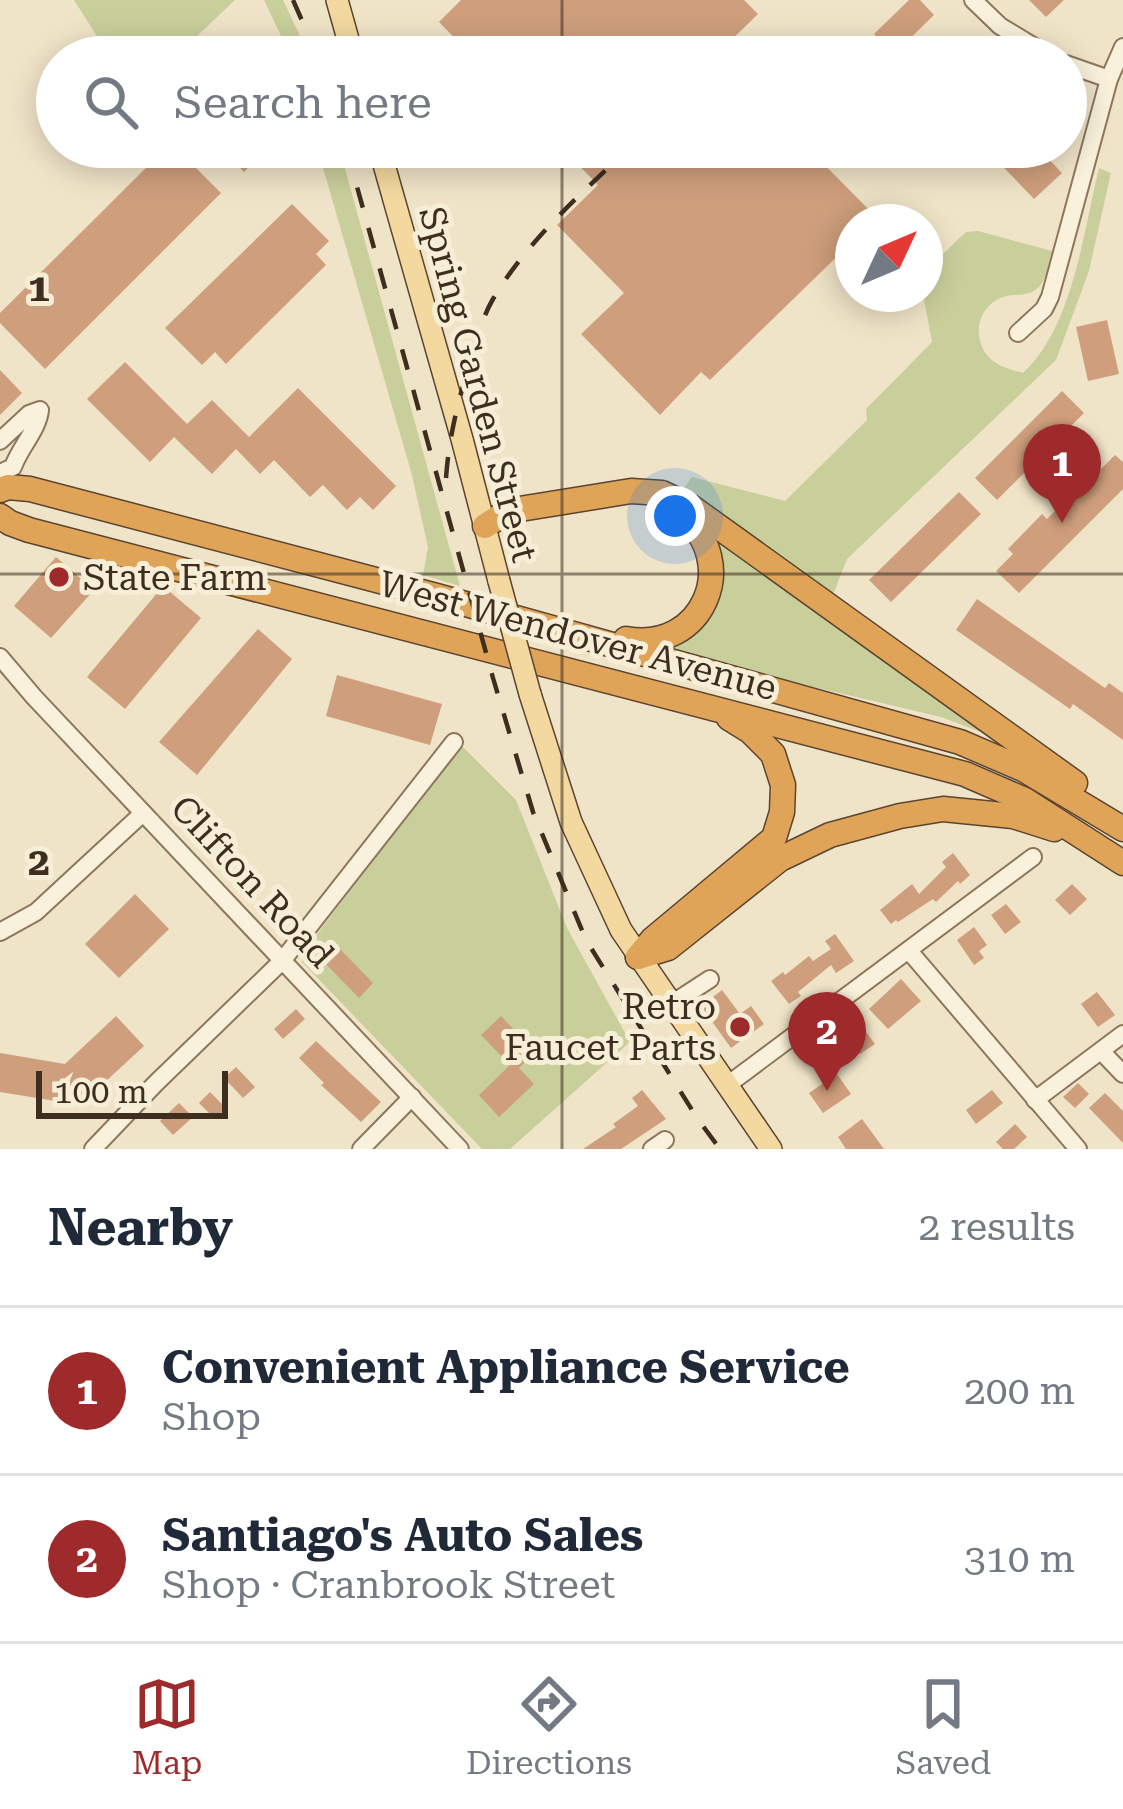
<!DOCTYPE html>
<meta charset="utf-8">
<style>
:root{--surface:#fff;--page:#f2f2f3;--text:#1f2937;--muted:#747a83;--line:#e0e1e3;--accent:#9e2a2b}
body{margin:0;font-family:"Roboto Serif",serif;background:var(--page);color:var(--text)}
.compass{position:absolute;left:835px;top:204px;width:108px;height:108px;border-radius:50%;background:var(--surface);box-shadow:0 6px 30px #0003;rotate:46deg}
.scale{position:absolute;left:36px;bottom:30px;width:192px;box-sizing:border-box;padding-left:12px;border:6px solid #3d2e20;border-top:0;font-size:33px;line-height:42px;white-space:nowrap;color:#3d2e20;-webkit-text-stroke:9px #f7eed8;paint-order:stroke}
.you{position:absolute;left:675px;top:516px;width:42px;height:42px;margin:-30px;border:9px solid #fff;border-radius:50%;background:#1a73e8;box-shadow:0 0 0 18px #1a73e833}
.badge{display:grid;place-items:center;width:78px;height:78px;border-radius:50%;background:var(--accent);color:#fff;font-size:39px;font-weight:700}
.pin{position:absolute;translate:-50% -99px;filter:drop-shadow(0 3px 6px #0008)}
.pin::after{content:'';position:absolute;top:63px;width:42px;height:36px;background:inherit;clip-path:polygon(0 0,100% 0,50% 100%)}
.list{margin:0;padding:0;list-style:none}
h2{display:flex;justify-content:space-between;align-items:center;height:156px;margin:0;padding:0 48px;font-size:51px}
h2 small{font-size:39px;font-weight:400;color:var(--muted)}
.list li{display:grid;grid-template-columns:78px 1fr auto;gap:36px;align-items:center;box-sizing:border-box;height:168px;padding:0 48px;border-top:3px solid var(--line)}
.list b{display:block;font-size:45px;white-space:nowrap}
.list p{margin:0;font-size:39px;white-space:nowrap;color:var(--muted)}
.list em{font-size:39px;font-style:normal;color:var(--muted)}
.icon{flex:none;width:66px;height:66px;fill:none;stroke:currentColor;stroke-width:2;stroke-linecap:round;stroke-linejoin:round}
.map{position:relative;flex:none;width:1123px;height:1149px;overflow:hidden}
.search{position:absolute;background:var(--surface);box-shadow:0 6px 30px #0003;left:36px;right:36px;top:36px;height:132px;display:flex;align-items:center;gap:30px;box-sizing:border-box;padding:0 42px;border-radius:66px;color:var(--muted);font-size:45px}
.sheet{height:492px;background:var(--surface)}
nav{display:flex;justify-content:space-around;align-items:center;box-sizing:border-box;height:168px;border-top:3px solid var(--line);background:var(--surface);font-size:33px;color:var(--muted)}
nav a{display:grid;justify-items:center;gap:6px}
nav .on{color:var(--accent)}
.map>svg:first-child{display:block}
</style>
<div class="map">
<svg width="1123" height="1149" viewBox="0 0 1123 1149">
<rect width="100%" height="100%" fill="#f0e4c8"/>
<g fill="#c9cf9b">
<path d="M74 0H235L175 57H110Z"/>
<path d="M264 0H283L310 57H291Z"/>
<path d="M317 147H339L460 586 423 575 428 547 412 475Z"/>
<path d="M1099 168 1111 173 1089 271 1056 360 847 559 833 595 684 488 692 477 785 501 867 420 866 409 932 342 923 294H925V271L966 232 978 231 1052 251C1049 262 1047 278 1039 287 1024 303 1002 284 983 314 978 323 978 332 980 341 986 363 1004 368 1023 373 1073 327 1083 233 1099 168Z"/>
<path d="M705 531 991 736 941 717 648 648 698 626Z"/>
<path d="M461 745 516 800 567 928 630 1042 510 1149H482L302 962 305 950Z"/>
</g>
<g fill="#cf9f7d">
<path d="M461 0H744L758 14 714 57H473L439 22Z"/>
<path d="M909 0H920L934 15 893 55 874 34Z"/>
<path d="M1029 0H1064L1046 17Z"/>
<path d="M167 147H175L221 193 45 369 0 323V313Z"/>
<path d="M220 147H269L244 172Z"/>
<path d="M561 147H807L881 222H853V241L710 380 701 372 660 415 581 334 624 293 557 225 598 185Z"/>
<path d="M984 147H1037L1062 173 1034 199Z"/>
<path d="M292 204 329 241 316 254 326 265 226 364 215 352 202 365 165 328Z"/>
<path d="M1107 320 1119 374 1088 381 1076 327Z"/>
<path d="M125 362 187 424 212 400 249 437 298 388 396 486 373 510 360 497 347 510 323 485 310 497 274 460 260 474 236 449 212 474 174 437 150 462 87 399Z"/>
<path d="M0 370 22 393 0 415Z"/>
<path d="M1062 391 1084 413 997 500 975 478Z"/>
<path d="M1115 455 1123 462V489L1019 593 996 571 1013 554 1008 549 1042 514 1047 519 1061 505 1057 500 1092 465 1099 471Z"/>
<path d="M959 492 981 514 891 602 869 580Z"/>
<path d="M56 557 94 590 51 638 14 606Z"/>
<path d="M163 586 201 618 125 709 87 677Z"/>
<path d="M977 599 1105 688 1109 683 1123 693V740L1073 704 1070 709 956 630Z"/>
<path d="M258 629 292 659 197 775 159 742Z"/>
<path d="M337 675 442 704 430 745 326 716Z"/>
<path d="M953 853 970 875 960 884 958 881 936 902 933 899 898 922 896 920 891 924 880 910 912 884 919 894 946 867 942 862Z"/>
<path d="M1072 884 1087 899 1070 915 1055 900Z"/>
<path d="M135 894 169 929 119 978 85 944Z"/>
<path d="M1006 904 1021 922 1005 934 991 915Z"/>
<path d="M974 927 987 945 979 951 984 958 974 965 957 940Z"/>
<path d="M835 934 854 961 836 973 831 965 798 992 801 996 789 1004 771 981 783 972 785 975 809 956 813 961 831 949 825 941Z"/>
<path d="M340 949 373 983 359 998 325 963Z"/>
<path d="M901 979 921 1001 888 1029 869 1009Z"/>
<path d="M722 990 740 1014 751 1006 764 1024 731 1048 701 1006Z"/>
<path d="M1097 992 1115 1015 1098 1027 1081 1004Z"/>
<path d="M296 1009 305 1019 283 1039 274 1029Z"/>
<path d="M116 1016 144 1046 80 1105 0 1092V1053L65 1064Z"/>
<path d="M501 1016 535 1052 519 1068 534 1084 499 1117 479 1095 510 1065 481 1035Z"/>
<path d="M855 1017 875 1044 860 1054 840 1027Z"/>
<path d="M316 1041 381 1102 361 1122 321 1085 324 1083 299 1058Z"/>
<path d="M236 1067 255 1087 243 1098 224 1078Z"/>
<path d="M837 1074 851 1094 823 1113 809 1093Z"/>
<path d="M1078 1083 1089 1094 1075 1108 1063 1097Z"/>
<path d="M642 1090 666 1119 621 1149H583L616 1127 613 1124 638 1106 632 1098Z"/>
<path d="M992 1090 1003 1103 976 1124 966 1110Z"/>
<path d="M210 1092 226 1108 215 1119 199 1103Z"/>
<path d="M1105 1093 1123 1111V1143L1089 1108Z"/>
<path d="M179 1103 193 1117 173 1135 160 1121Z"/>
<path d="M862 1119 884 1149H846L838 1137Z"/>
<path d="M1015 1124 1027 1137 1014 1149H1003L996 1142Z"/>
</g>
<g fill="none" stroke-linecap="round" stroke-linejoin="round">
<g stroke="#8d765c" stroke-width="20">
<g id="minor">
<path d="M973 0 1000 26 1051 57"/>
<path d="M1066 64 1109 79"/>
<path d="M1018 333 1044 309 1050 297 1109 79 1123 47"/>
<path d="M0 441 29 414 40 410C38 430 20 447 13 467L0 473"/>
<path d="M0 657 34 697 460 1149"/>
<path d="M0 932 36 912 143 813"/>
<path d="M910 952 1078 1149"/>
<path d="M670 1005 710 979"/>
<path d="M1101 1051 1123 1074"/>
<path d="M726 1086 1033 857"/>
<path d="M1035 1100 1123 1034"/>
<path d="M93 1149 156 1083 282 961 454 742"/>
<path d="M361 1149 412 1097"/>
<path d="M652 1149 665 1140"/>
</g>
</g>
<g stroke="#5b4430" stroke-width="24">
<g id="major">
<path d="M337 0 353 57"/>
<path d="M379 147 462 439 499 581"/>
<path d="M530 694 571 822 621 930 771 1149"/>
</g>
</g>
<g stroke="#5b4430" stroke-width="27">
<g id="highway">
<path d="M0 490 8 487 30 489 437 596 960 742 1023 769 1123 829"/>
<path d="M0 516 10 523 29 530 965 774 1025 800 1123 863"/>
<path d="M485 526 508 511 631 491 662 493 691 507 1075 783"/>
<path d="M626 639C703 653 742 562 681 514"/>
<path d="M638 957 668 948 780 859 830 835 900 816 943 809 1013 816 1054 829"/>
<path d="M638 957 653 939 774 838 782 812 783 785 773 754 750 731 729 718"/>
</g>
</g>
<use href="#minor" stroke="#faf1dc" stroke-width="16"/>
<use href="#major" stroke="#f3d9a0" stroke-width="21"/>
<use href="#highway" stroke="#e0a458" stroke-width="24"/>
<g stroke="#3d2e20" stroke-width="4.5" stroke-dasharray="21 21" stroke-linecap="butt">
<path d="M293 0 318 57"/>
<path d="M346 147 493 678 533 812 586 940 697 1118 720 1149"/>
<path d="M446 478C449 437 458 400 471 360 477 339 482 318 493 299 528 240 581 194 630 147"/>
</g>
<g stroke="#5b4430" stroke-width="24" stroke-linecap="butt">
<path id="major-bridge" d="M499 581 530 694"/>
</g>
<use href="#major-bridge" stroke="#f3d9a0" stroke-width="21"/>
</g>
<path fill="none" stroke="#3d2e20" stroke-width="3" stroke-opacity="0.55" d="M562 0V57M562 147V1149M0 574H1123"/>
<g fill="#9e2a2b" stroke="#f7eed8" stroke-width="4.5">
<circle cx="59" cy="577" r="12"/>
<circle cx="740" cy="1027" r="12"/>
</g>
<g text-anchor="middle" stroke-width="10" stroke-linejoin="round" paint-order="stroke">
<g font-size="36" fill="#3d2e20" stroke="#f7eed8">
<text transform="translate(479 384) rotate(75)" y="13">Spring Garden Street</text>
<text transform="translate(578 635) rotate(15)" y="13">West Wendover Avenue</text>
<text transform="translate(253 881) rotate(47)" y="13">Clifton Road</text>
</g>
<g font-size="36" fill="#3d2e20" stroke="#f7eed8" text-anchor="start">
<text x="83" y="590">State Farm</text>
<text x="716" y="1019" text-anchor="end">Retro<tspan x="716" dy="41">Faucet Parts</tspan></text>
</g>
</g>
<g font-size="39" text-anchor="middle" font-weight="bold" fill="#3d2e20" stroke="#f7eed8" stroke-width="10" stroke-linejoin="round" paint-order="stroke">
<text x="39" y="301">1</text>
<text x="39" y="875">2</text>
</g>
</svg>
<svg class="compass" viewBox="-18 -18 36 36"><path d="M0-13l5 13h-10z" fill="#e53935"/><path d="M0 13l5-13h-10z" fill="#747a83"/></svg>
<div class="scale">100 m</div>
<div class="you"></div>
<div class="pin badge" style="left:1062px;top:523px">1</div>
<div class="pin badge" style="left:827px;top:1091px">2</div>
<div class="search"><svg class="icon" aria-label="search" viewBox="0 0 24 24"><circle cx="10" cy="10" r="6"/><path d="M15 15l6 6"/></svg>Search here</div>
</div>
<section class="sheet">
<h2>Nearby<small>2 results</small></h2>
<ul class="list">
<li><span class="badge">1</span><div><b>Convenient Appliance Service</b><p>Shop</p></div><em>200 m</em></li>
<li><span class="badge">2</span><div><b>Santiago's Auto Sales</b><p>Shop · Cranbrook Street</p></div><em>310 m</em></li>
</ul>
</section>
<nav>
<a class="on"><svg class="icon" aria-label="map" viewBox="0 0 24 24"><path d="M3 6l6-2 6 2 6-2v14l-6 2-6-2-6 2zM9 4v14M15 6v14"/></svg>Map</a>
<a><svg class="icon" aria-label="directions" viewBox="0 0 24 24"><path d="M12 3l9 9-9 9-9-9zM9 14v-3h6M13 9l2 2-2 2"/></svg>Directions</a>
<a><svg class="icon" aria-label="saved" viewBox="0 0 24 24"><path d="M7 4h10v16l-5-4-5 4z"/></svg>Saved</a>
</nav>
